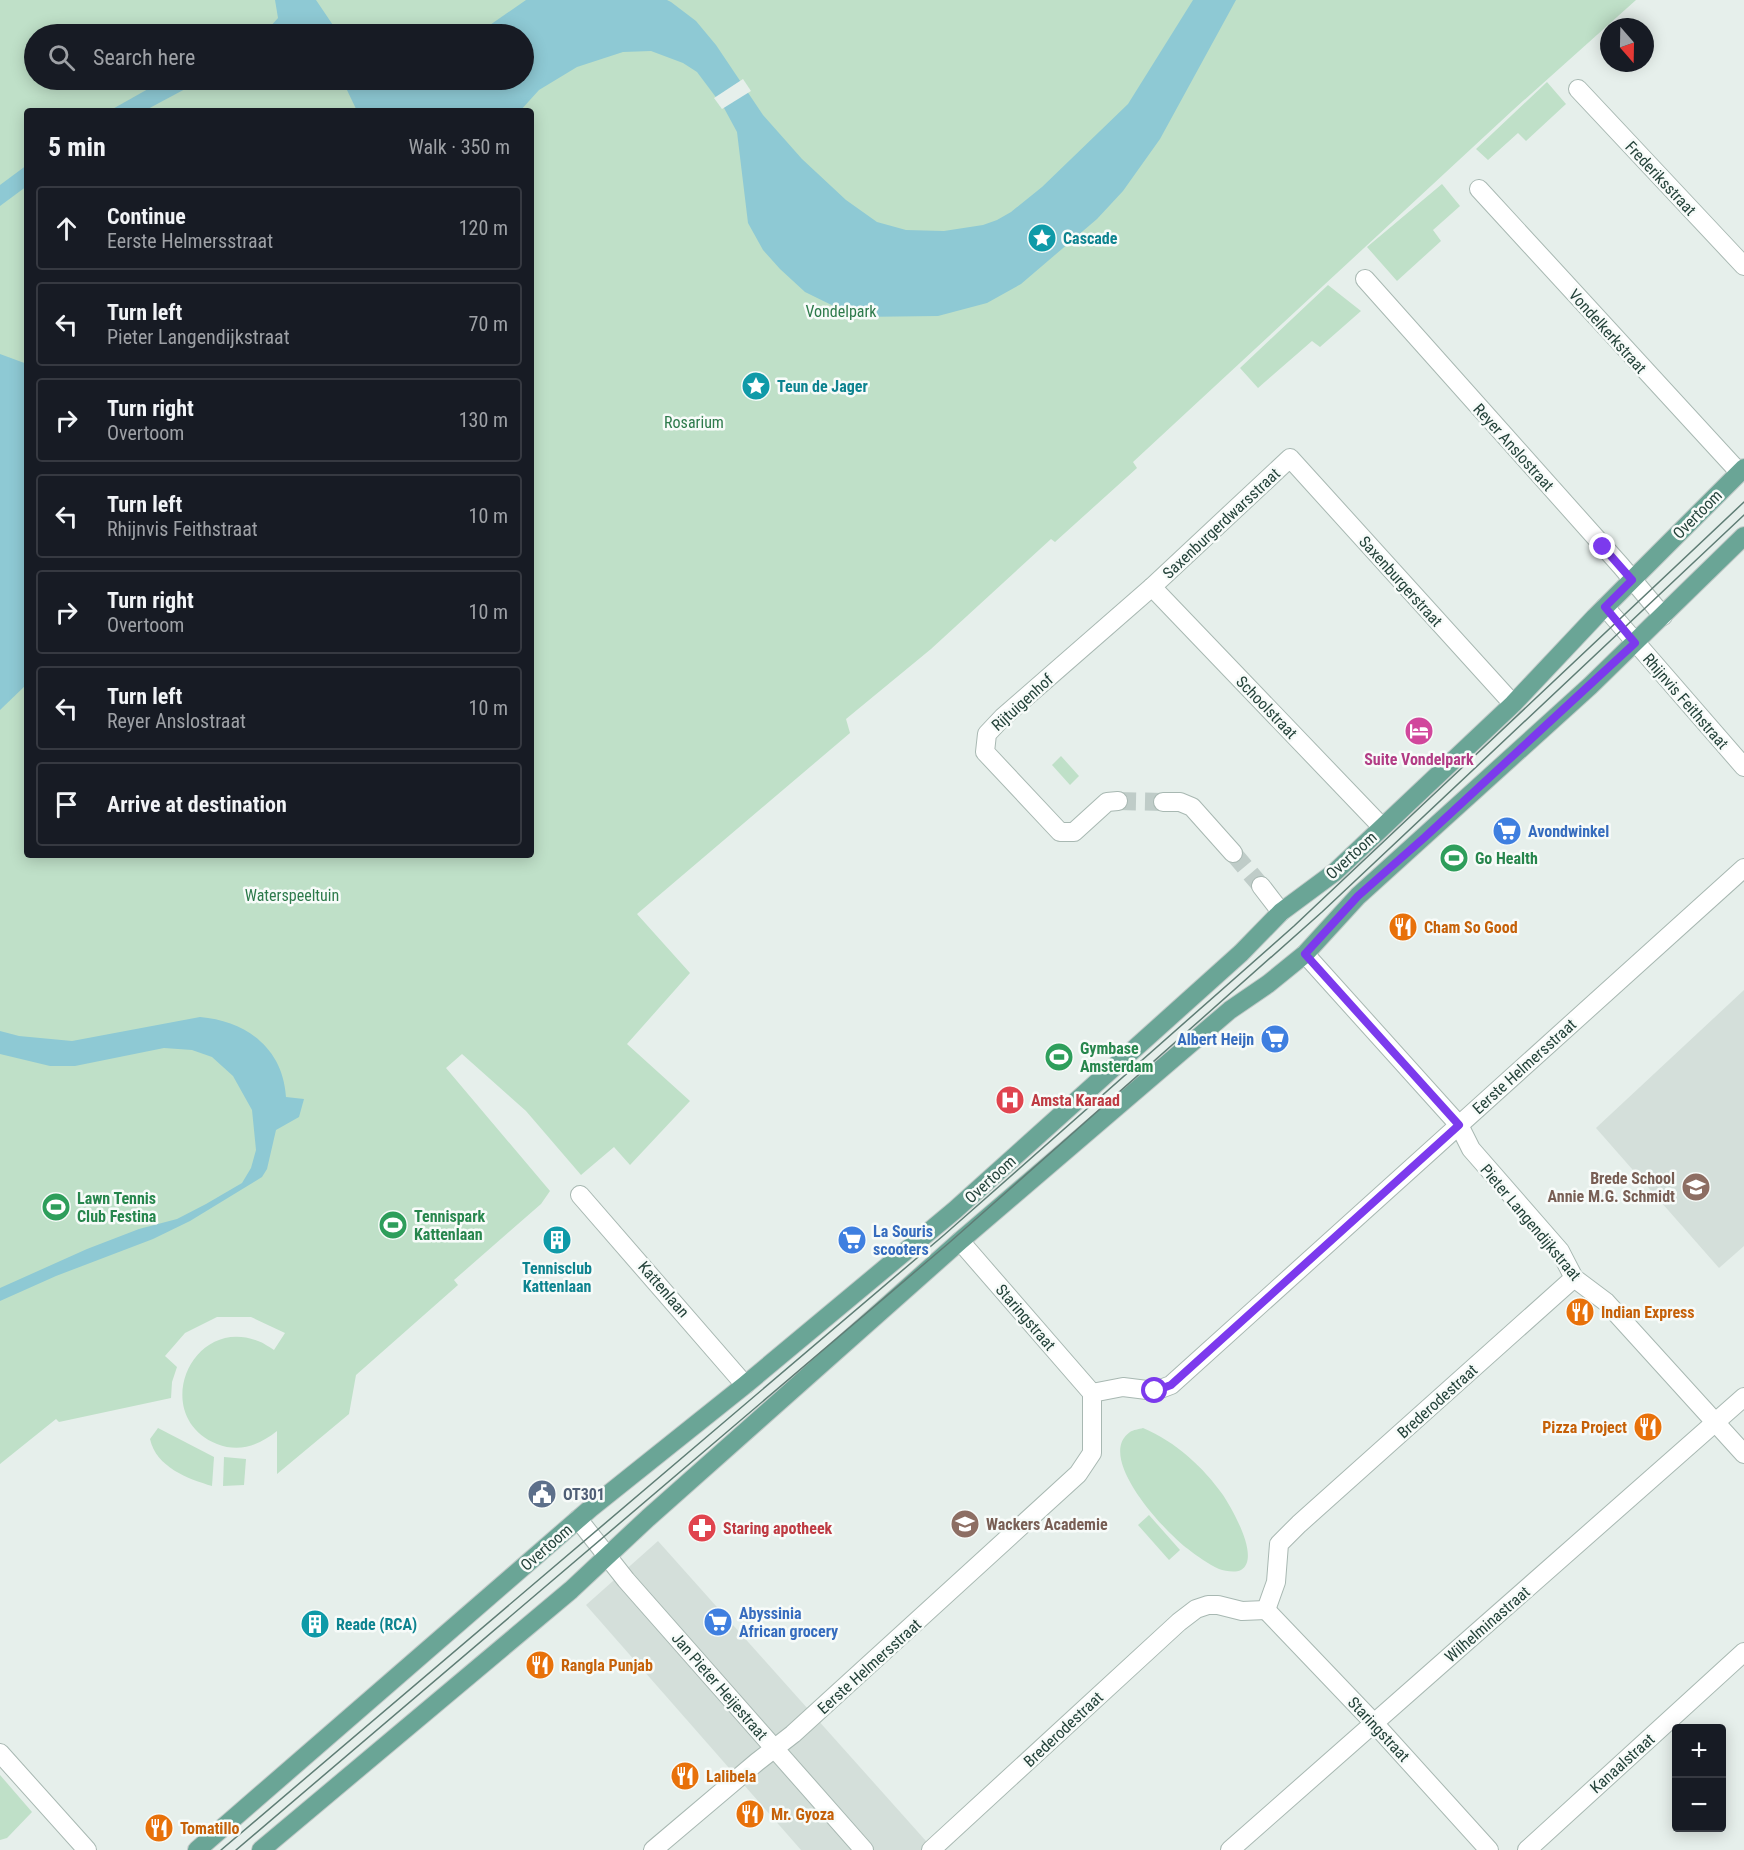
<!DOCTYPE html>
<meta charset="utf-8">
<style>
:root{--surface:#171b24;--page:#242831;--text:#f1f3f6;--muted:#9ea1a6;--line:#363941}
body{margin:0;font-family:"Roboto Condensed",sans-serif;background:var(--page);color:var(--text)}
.controls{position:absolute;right:18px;bottom:18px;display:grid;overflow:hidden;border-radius:6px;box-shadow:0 3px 15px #0003}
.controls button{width:54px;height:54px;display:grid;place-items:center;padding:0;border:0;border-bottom:2px solid var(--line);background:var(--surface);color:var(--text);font:30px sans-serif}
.compass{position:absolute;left:1600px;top:18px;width:54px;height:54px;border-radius:50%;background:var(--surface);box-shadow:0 3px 15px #0003;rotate:160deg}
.stop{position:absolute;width:18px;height:18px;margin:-14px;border:4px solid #7c3aed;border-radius:50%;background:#fff}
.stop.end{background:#7c3aed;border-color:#fff;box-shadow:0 2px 6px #0008}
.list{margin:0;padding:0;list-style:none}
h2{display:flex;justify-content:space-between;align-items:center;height:78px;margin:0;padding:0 24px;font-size:26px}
h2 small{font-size:20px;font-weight:400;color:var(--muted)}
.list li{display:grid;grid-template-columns:39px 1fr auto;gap:18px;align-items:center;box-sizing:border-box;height:84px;margin:0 12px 12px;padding:0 12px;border:2px solid var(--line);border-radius:6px}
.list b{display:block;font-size:22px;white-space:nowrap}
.list p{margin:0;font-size:20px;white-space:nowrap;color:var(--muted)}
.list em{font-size:20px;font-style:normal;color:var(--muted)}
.icon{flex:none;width:33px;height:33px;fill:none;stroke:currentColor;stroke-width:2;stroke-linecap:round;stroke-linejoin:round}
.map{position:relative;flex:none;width:1744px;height:1850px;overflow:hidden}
.search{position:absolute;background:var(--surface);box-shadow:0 3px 15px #0003;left:24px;top:24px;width:510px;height:66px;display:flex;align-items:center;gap:15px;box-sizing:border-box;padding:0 21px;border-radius:33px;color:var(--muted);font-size:22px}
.panel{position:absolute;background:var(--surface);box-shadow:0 3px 15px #0003;left:24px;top:108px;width:510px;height:750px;border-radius:6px}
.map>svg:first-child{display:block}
</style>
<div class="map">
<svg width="1744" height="1850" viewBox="0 0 1744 1850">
<rect width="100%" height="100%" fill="#e6efeb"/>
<g fill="#d4dfda">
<path d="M1744 990V1246L1719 1268 1596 1128Z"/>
<path d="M658 1541 934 1850H801L586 1605Z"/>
</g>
<g fill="#bfe0c8" fill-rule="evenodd">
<path d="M0 0H1636L1513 110 1133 462 1137 468 1055 542 1051 539 931 649 846 719 850 733 637 914 690 973 627 1044 690 1101 630 1165 614 1147 581 1175 526 1111 462 1054 446 1068 550 1191 541 1204 454 1280 458 1285 356 1375 349 1414 277 1474V1431C259 1445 240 1453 217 1444 149 1416 191 1315 258 1341 264 1343 269 1347 274 1350L285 1333 251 1317H217L185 1333 165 1356 177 1367 172 1382 171 1398 59 1422 56 1419 0 1464ZM34 34H524V80H34ZM27 111H531V855H27Z"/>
<path d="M1547 82 1566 104 1526 141 1518 133 1488 160 1476 149Z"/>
<path d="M1442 184 1460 206 1433 230 1441 241 1397 281 1367 247Z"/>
<path d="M1328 285 1361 311 1320 347 1312 341 1258 388 1240 368Z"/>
<path d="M1061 756 1079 776 1070 785 1052 765Z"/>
<path d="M158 1428 214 1457 212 1486C188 1479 156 1467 150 1439Z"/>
<path d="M1143 1428C1176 1442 1203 1467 1223 1495 1232 1509 1261 1558 1241 1570 1235 1573 1225 1571 1219 1569 1208 1564 1197 1556 1188 1549 1167 1534 1094 1457 1130 1432 1133 1430 1139 1429 1143 1428Z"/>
<path d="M224 1457 246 1459 244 1485 223 1486Z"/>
<path d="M1149 1515 1180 1550 1169 1560 1138 1525Z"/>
<path d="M0 1775 32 1812 7 1838 0 1840Z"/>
</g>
<g fill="#8ec9d4">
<path d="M275 0H316L339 34H256L270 27 278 18Z"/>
<path d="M526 0H667L671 2 696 21 716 45 763 115 802 159 846 200 877 222 906 230 944 231 983 225 997 220 1011 212 1042 187 1128 104 1193 0H1236L1160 139 1123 191 1097 219 1021 284 987 303 938 316 856 317 805 292 780 269 763 250 748 223 737 132 724 108 697 72 683 63 651 51 623 52 577 67 539 90 520 111H357L347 90 337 80H524V34H477Z"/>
<path d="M164 80H202L144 111H109Z"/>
<path d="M27 165V186L0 206V185Z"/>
<path d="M0 354 27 364V684L0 710Z"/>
<path d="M200 1017C246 1021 283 1048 286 1097L304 1099 299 1117 276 1130 267 1169 262 1177 190 1221 153 1239 56 1276 0 1301V1288L87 1249 139 1229 177 1219 206 1204 242 1183 251 1168 256 1150 252 1110 233 1076 212 1057 192 1050 164 1048 75 1066H50L0 1054V1031L19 1036 72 1041Z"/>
</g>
<path fill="#e6efeb" d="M743 79 751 91 722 109 714 98Z"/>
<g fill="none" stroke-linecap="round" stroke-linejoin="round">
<g stroke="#bfccc8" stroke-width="18" stroke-dasharray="18 9" stroke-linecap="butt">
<path d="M1118 801 1163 802"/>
<path d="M1233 853 1261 886"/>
</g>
<g stroke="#a8b8b2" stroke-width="20">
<g id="minor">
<path d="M1578 89 1744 266"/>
<path d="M1479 189 1739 472"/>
<path d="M1365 279 1621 566 1663 616"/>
<path d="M1152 587 1382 827"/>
<path d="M1605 607 1744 767"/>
<path d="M1118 801 1107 802 1074 832H1060L985 752 987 734 1003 717 1152 587 1290 458 1513 704"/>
<path d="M1163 802H1180L1192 807 1233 853"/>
<path d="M1261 886 1281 912"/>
<path d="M1305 954 1459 1125 1471 1149 1560 1251 1574 1278 1606 1302 1744 1454"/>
<path d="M580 1195 745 1385"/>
<path d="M960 1241 1092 1393"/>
<path d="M578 1519 626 1580 864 1850"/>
<path d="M1266 1610 1276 1582 1279 1544 1299 1524 1574 1278"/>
<path d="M1266 1610 1374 1723 1489 1850"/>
<path d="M0 1753 87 1850"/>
<path d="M653 1850 757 1762 793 1734 1078 1474 1092 1453V1393L1123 1387 1155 1391 1171 1385 1744 868"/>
<path d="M931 1850 1179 1622 1196 1609 1208 1605H1218L1242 1611 1266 1610"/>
<path d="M1230 1850 1744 1397"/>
<path d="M1527 1850 1744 1652"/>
</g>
</g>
<g stroke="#c2cac8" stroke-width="20">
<g id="major">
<path d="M197 1850 591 1508 745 1385 955 1210 1241 953 1281 912 1335 872 1513 704 1595 617 1744 468"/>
<path d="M261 1850 571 1590 648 1518 960 1241 1230 1010 1268 984 1305 954 1358 896 1590 686 1744 536"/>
</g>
</g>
<use href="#minor" stroke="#fff" stroke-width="18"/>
<use href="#major" stroke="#6aa596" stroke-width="18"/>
<g stroke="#5f7d75" stroke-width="1.5">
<path d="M221 1850 944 1235 1294 926 1744 502"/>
<path d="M236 1850 950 1242 1322 912 1744 515"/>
</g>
</g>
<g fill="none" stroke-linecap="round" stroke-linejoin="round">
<path stroke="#7c3aed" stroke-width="8" d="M1155 1391 1171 1385 1459 1125 1305 954 1358 896 1425 837 1635 643 1605 607 1632 580 1603 547"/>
</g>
<defs>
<g id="sight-disc" transform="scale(1.5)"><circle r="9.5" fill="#0f9aa8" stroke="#f7fbf9"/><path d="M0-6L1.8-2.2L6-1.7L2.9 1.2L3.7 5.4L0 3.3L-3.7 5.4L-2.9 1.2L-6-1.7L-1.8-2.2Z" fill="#fff"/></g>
<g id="hotel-disc" transform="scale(1.5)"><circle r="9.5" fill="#d1479c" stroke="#f7fbf9"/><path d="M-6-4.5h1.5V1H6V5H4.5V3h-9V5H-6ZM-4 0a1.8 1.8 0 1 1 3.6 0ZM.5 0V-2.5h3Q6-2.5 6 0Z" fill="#fff"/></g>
<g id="supermarket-disc" transform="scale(1.5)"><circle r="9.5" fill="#3f7fe0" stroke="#f7fbf9"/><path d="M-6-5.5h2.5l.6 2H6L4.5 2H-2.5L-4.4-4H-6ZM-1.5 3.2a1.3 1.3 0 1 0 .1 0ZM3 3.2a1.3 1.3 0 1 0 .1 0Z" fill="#fff"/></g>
<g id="stadium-disc" transform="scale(1.5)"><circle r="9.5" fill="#2e9e5b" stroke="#f7fbf9"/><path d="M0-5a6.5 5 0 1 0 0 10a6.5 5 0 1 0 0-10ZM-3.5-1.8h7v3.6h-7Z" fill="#fff"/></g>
<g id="restaurant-disc" transform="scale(1.5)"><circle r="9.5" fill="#e8710a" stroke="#f7fbf9"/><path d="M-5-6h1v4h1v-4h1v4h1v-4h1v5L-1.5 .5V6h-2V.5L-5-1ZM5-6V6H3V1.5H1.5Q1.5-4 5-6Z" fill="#fff"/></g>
<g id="hospital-disc" transform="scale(1.5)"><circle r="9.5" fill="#e0444e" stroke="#f7fbf9"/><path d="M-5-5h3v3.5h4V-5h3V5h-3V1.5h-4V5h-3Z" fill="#fff"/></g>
<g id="school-disc" transform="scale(1.5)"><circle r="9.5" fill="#8d6e63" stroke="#f7fbf9"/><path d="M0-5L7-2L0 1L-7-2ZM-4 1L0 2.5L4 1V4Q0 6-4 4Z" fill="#fff"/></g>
<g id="building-disc" transform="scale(1.5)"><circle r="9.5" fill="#0f9aa8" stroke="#f7fbf9"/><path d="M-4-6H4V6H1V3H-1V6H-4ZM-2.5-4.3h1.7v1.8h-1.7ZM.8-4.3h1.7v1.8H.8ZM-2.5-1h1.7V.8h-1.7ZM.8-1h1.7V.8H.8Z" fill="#fff"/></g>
<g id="civic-disc" transform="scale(1.5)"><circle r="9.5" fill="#5c6f8a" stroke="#f7fbf9"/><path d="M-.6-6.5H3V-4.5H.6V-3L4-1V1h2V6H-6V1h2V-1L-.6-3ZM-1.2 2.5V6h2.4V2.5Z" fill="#fff"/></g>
<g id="university-disc" transform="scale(1.5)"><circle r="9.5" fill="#8d6e63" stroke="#f7fbf9"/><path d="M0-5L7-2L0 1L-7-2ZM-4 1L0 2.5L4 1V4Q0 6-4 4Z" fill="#fff"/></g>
<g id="pharmacy-disc" transform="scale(1.5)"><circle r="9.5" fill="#e0444e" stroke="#f7fbf9"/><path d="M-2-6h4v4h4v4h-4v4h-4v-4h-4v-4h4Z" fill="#fff"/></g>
</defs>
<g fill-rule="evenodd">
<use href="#sight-disc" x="1042" y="238"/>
<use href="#sight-disc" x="756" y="386"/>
<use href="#hotel-disc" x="1419" y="731"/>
<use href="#supermarket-disc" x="1507" y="831"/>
<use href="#stadium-disc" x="1454" y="858"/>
<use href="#restaurant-disc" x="1403" y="927"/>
<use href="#supermarket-disc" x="1275" y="1039"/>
<use href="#stadium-disc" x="1059" y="1057"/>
<use href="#hospital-disc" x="1010" y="1100"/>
<use href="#school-disc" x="1696" y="1187"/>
<use href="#stadium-disc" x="56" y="1207"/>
<use href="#stadium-disc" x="393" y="1225"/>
<use href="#building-disc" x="557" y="1240"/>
<use href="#supermarket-disc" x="852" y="1240"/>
<use href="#restaurant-disc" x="1580" y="1312"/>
<use href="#restaurant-disc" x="1648" y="1427"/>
<use href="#civic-disc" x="542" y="1494"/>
<use href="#university-disc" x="965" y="1524"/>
<use href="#pharmacy-disc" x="702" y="1528"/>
<use href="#supermarket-disc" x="718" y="1622"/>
<use href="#building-disc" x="315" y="1624"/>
<use href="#restaurant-disc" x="540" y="1665"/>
<use href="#restaurant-disc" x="685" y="1776"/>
<use href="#restaurant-disc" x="750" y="1814"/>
<use href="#restaurant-disc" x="159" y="1828"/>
</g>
<g text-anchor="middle" stroke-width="5" stroke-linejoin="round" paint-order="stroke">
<g font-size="16" fill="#24423a" stroke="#f7fbf9">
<text transform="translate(1661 178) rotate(47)" y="6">Frederiksstraat</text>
<text transform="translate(1608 331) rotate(48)" y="6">Vondelkerkstraat</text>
<text transform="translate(1514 447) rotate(48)" y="6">Reyer Anslostraat</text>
<text transform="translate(1697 514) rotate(-45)" y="6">Overtoom</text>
<text transform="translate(1221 523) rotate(-43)" y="6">Saxenburgerdwarsstraat</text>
<text transform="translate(1401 581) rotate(48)" y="6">Saxenburgerstraat</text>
<text transform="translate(1686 701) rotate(49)" y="6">Rhijnvis Feithstraat</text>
<text transform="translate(1022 702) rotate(-42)" y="6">Rijtuigenhof</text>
<text transform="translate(1267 707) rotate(46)" y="6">Schoolstraat</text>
<text transform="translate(1351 855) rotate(-42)" y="6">Overtoom</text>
<text transform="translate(1524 1066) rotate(-42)" y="6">Eerste Helmersstraat</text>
<text transform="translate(990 1179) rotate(-42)" y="6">Overtoom</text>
<text transform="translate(1531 1222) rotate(50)" y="6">Pieter Langendijkstraat</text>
<text transform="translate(664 1289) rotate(49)" y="6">Kattenlaan</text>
<text transform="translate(1026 1317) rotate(49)" y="6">Staringstraat</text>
<text transform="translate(1437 1401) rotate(-42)" y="6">Brederodestraat</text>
<text transform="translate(546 1547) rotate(-41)" y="6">Overtoom</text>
<text transform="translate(1487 1624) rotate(-41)" y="6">Wilhelminastraat</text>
<text transform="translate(869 1666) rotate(-42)" y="6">Eerste Helmersstraat</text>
<text transform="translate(720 1686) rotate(49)" y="6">Jan Pieter Heijestraat</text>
<text transform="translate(1063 1729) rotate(-43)" y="6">Brederodestraat</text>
<text transform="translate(1379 1729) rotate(47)" y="6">Staringstraat</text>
<text transform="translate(1622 1763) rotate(-42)" y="6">Kanaalstraat</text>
</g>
<g font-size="16" font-weight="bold" fill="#0d838f" stroke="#f7fbf9" text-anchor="start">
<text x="1063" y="244">Cascade</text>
<text x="777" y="392">Teun de Jager</text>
<text x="557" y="1274" text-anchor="middle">Tennisclub<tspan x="557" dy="18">Kattenlaan</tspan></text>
<text x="336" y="1630">Reade (RCA)</text>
</g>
<g font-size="16" fill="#2d7a4b" stroke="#f7fbf9">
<text x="841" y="317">Vondelpark</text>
<text x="694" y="428">Rosarium</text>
<text x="292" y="901">Waterspeeltuin</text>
</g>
<g font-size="16" font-weight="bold" fill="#b23c85" stroke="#f7fbf9">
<text x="1419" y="765">Suite Vondelpark</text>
</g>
<g font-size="16" font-weight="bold" fill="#366cbe" stroke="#f7fbf9" text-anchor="start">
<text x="1528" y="837">Avondwinkel</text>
<text x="1254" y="1045" text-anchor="end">Albert Heijn</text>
<text x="873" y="1237">La Souris<tspan x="873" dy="18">scooters</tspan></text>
<text x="739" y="1619">Abyssinia<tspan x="739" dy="18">African grocery</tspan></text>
</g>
<g font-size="16" font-weight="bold" fill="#27864d" stroke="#f7fbf9" text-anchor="start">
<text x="1475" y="864">Go Health</text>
<text x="1080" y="1054">Gymbase<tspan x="1080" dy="18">Amsterdam</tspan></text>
<text x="77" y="1204">Lawn Tennis<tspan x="77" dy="18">Club Festina</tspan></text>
<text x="414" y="1222">Tennispark<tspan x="414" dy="18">Kattenlaan</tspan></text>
</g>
<g font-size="16" font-weight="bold" fill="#c56008" stroke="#f7fbf9" text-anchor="start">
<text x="1424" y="933">Cham So Good</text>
<text x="1601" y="1318">Indian Express</text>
<text x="1627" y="1433" text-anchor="end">Pizza Project</text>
<text x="561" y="1671">Rangla Punjab</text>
<text x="706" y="1782">Lalibela</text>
<text x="771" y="1820">Mr. Gyoza</text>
<text x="180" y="1834">Tomatillo</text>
</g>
<g font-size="16" font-weight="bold" fill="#be3a42" stroke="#f7fbf9" text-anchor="start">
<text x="1031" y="1106">Amsta Karaad</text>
<text x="723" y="1534">Staring apotheek</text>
</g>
<g font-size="16" font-weight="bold" fill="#785e54" stroke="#f7fbf9" text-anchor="end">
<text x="1675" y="1184">Brede School<tspan x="1675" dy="18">Annie M.G. Schmidt</tspan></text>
<text x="986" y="1530" text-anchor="start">Wackers Academie</text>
</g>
<g font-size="16" font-weight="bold" fill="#4e5e75" stroke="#f7fbf9" text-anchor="start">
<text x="563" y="1500">OT301</text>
</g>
</g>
</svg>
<div class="controls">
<button>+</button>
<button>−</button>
</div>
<svg class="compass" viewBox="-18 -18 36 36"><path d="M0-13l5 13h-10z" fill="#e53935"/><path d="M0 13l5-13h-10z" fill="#9ea1a6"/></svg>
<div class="stop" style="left:1155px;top:1391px"></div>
<div class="stop end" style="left:1603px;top:547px"></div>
<div class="search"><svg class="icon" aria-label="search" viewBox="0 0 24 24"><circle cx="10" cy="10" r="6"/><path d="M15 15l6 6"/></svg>Search here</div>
<section class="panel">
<h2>5 min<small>Walk · 350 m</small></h2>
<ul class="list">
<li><svg class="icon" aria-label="ahead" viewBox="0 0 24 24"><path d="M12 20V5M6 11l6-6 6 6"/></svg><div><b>Continue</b><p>Eerste Helmersstraat</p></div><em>120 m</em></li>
<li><svg class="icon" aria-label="left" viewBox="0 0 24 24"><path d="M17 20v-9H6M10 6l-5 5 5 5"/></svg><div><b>Turn left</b><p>Pieter Langendijkstraat</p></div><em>70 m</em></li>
<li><svg class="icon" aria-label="right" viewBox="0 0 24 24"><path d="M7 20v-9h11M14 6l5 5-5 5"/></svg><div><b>Turn right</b><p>Overtoom</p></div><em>130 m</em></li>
<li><svg class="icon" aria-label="left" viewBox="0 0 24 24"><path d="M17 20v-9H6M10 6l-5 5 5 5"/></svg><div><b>Turn left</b><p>Rhijnvis Feithstraat</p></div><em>10 m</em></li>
<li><svg class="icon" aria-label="right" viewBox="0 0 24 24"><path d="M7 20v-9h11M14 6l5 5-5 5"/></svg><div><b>Turn right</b><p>Overtoom</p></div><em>10 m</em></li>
<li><svg class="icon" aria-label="left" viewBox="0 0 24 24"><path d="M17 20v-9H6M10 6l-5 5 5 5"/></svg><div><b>Turn left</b><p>Reyer Anslostraat</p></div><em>10 m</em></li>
<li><svg class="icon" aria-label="arrive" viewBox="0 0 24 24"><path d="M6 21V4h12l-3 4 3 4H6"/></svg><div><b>Arrive at destination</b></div></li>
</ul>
</section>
</div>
